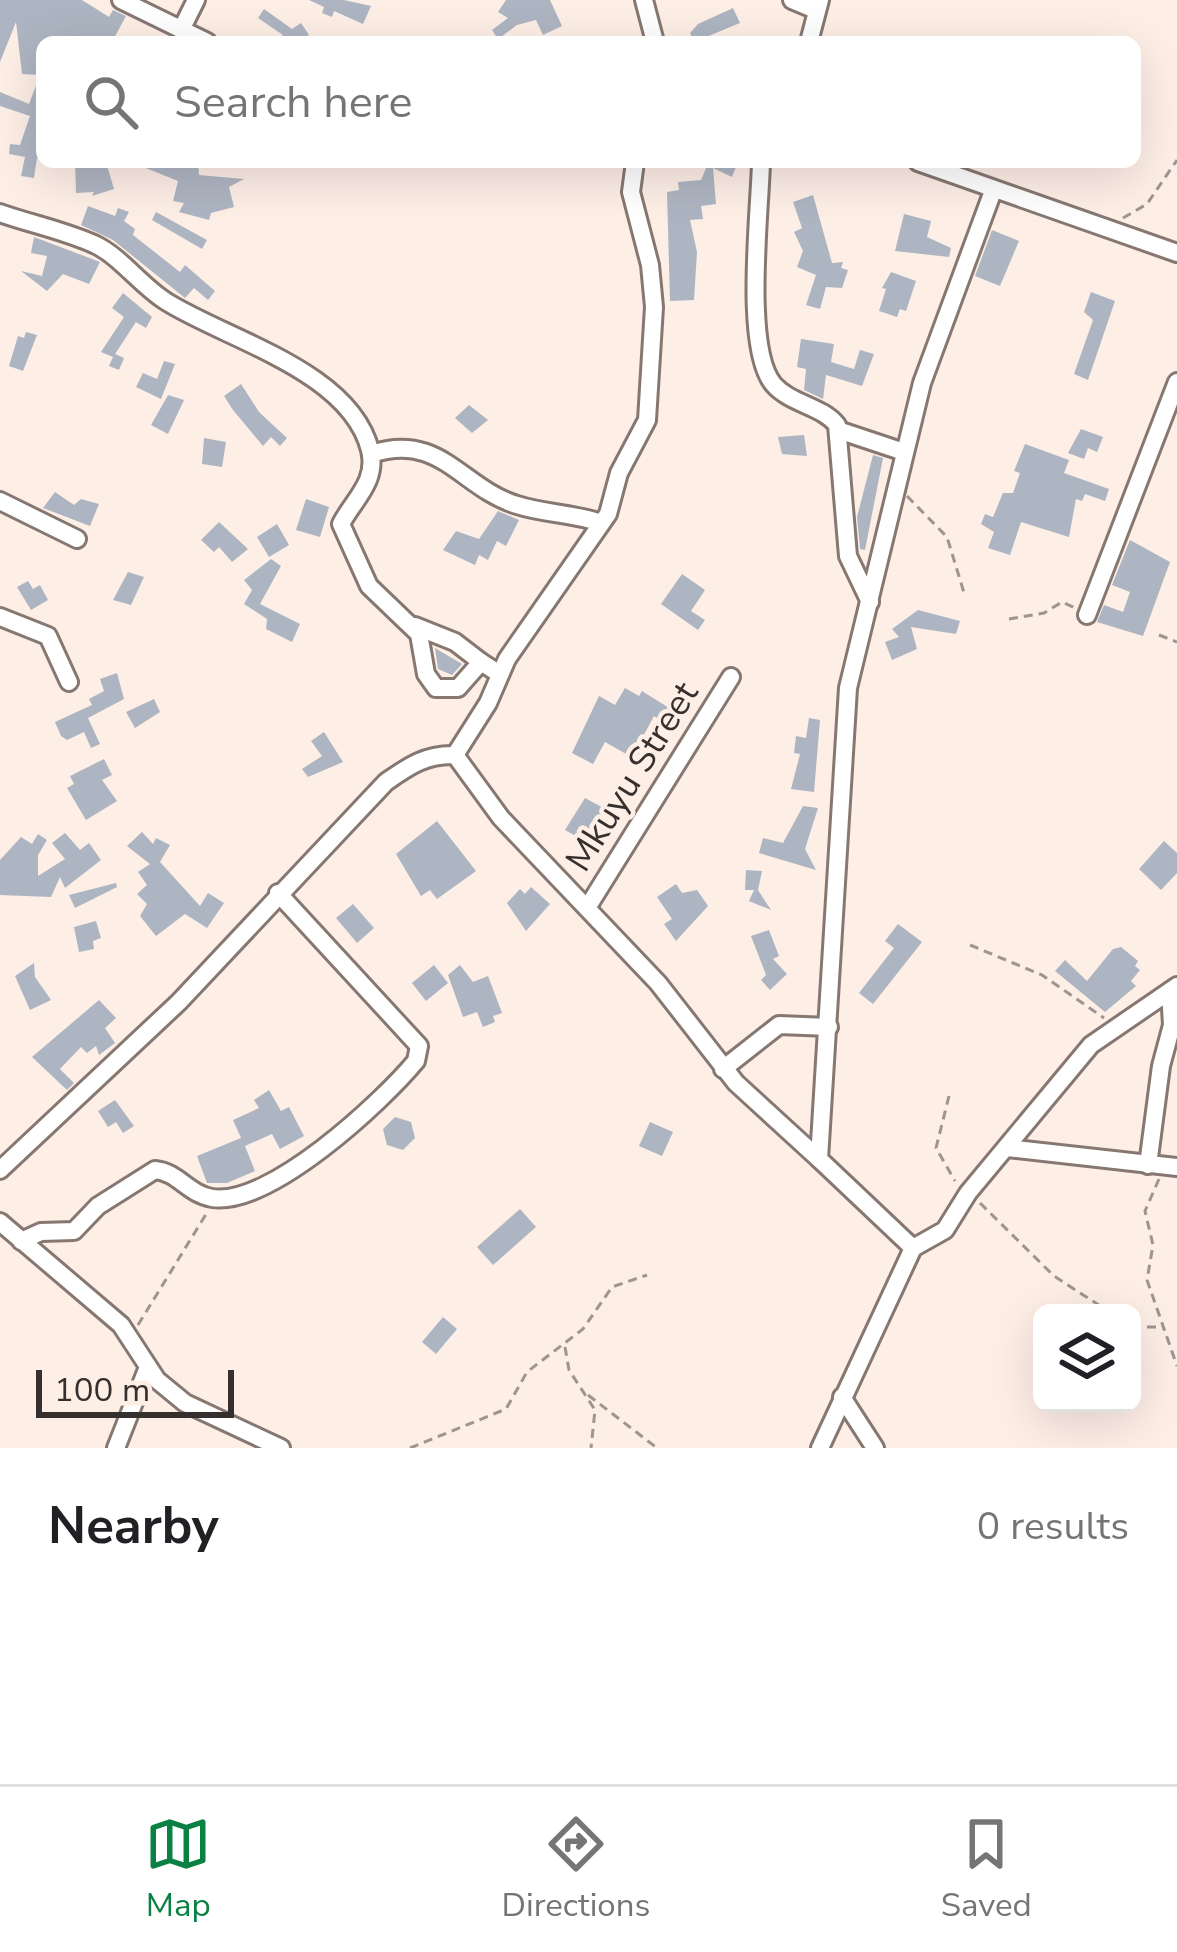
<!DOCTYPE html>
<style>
:root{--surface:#fff;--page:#f6f6f6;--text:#202124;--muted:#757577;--line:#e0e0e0;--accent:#0b8043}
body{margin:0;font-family:"Nunito Sans",sans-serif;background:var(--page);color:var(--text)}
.controls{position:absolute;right:36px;bottom:36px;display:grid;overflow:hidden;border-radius:18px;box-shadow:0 12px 48px #0002}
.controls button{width:108px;height:108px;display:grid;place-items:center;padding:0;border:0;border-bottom:3px solid var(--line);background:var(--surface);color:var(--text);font:60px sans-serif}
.scale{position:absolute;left:36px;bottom:30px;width:198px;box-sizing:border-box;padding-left:12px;border:6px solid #352f2d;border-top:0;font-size:33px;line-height:42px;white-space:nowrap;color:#352f2d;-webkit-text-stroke:9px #fdeee6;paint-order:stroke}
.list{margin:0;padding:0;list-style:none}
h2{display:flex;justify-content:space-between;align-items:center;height:156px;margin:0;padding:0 48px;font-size:51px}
h2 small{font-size:39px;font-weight:400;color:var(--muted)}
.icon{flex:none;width:66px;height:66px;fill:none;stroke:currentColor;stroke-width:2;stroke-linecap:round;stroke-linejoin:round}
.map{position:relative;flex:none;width:1177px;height:1448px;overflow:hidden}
.search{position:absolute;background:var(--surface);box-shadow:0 12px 48px #0002;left:36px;right:36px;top:36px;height:132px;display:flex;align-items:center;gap:30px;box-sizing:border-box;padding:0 42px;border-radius:18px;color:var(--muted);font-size:45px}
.sheet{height:336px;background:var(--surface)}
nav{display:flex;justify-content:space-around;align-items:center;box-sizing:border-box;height:168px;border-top:3px solid var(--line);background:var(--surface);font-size:33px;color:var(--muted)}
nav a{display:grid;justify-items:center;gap:6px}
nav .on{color:var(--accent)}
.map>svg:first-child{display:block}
</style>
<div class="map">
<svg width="1177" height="1448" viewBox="0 0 1177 1448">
<rect width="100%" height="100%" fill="#fdeee6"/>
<g fill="#aeb5c2">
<path d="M0 0H82L109 17 113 10 126 16 112 42H42V160L37 158 34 178 21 176 25 157 9 154 10 144 20 145 30 116 0 106V92L29 104 40 75 22 74 16 22 0 62Z"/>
<path d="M309 0H344L371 6 363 24 334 11 332 17 322 13 324 7Z"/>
<path d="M506 0H550L562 26 543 35 536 20 517 25 498 39 492 30 508 18 498 12Z"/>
<path d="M733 8 740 23 694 42 690 33 698 24Z"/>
<path d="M264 9 292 29 301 23 309 35 299 42H273L283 35 258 18Z"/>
<path d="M75 162H106L114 189 92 196 94 192 76 193Z"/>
<path d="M131 162H198L199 175 244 179 229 187 234 207 211 213 209 220 179 212 184 203 173 201 178 181Z"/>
<path d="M699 162 736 167 732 177 713 168 716 204 701 206 703 219 690 220 697 252 694 300 670 301 667 192 679 190 678 182 701 180 707 166Z"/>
<path d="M813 195 832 263 843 262 841 268 848 270 842 288 826 287 820 309 806 305 816 275 797 267 803 251 794 232 802 228 793 202Z"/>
<path d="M88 206 115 216 118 208 129 212 124 221 135 229 133 235 180 272 185 265 215 291 208 300 194 288 185 298 113 240 81 225Z"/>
<path d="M156 212 207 240 202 249 152 220Z"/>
<path d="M904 214 931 221 927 237 951 248 949 257 895 251Z"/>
<path d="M992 230 1019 241 1000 286 975 276Z"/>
<path d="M34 237 100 262 89 284 63 274 47 291 21 271 42 276 47 256 31 253Z"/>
<path d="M891 272 916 281 906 311 900 309 897 317 879 311 886 289 882 288Z"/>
<path d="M1091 292 1115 301 1088 380 1074 374 1093 320 1084 312Z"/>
<path d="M123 293 152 317 146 328 136 322 115 354 124 358 119 370 109 366 113 357 101 352 124 317 112 308Z"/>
<path d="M26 332 37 335 23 371 9 366 18 336 24 338Z"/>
<path d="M801 339 834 344 831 362 854 369 860 350 874 354 862 386 826 375 823 399 804 390 806 369 797 367Z"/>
<path d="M164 361 175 364 161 399 136 387 143 373 157 379Z"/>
<path d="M241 384 259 412 287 438 280 446 271 437 263 446 233 410 224 396Z"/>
<path d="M168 395 184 400 168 434 151 425Z"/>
<path d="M469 405 488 420 472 433 455 418Z"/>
<path d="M1081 429 1103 437 1097 452 1088 448 1084 459 1068 453Z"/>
<path d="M804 435 807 456 782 454 778 437Z"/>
<path d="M204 438 226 442 222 467 202 464Z"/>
<path d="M1025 444 1069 460 1064 473 1109 489 1105 501 1085 494 1082 501 1076 499 1069 537 1021 522 1010 555 988 548 994 532 981 524 985 514 993 517 1003 493H1013L1020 473 1014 471Z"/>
<path d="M873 455 883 458 865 550 860 549 857 517Z"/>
<path d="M55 492 74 505 81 499 99 504 90 526 43 508Z"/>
<path d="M306 499 329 507 320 537 296 530Z"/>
<path d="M498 511 519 520 506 546 497 541 488 560 479 555 475 565 443 550 456 531 479 539Z"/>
<path d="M219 522 248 549 232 562 219 547 214 552 201 540Z"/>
<path d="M277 524 289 545 269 557 257 537Z"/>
<path d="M1130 540 1170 562 1143 636 1097 622 1104 605 1123 612 1130 592 1112 585Z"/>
<path d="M271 559 281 566 260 604 300 624 292 642 266 629 267 619 244 604 252 590 244 580Z"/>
<path d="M128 572 144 577 131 605 113 600Z"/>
<path d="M682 574 705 590 691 611 705 620 698 630 661 604Z"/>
<path d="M28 581 33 589 40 585 48 600 31 610 17 587Z"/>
<path d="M918 610 960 621 956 634 911 627 917 649 892 660 885 642 899 637 892 629Z"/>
<path d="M435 648 462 664 452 675 438 669Z"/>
<path d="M117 673 124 699 88 718 100 744 91 748 84 732 67 740 61 736 55 722 92 705 89 699 104 691 100 679Z"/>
<path d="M625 688 639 696 642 691 682 716 672 729 654 716 639 744 658 758 651 768 605 742 593 764 572 753 599 696 615 705Z"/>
<path d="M154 699 160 712 135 728 126 712Z"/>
<path d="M809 718 820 720 814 792 791 789 800 754 794 753 796 736 806 738Z"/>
<path d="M324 732 343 762 308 777 302 769 322 756 311 741Z"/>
<path d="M104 759 112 775 102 780 117 801 86 820 67 788 74 784 70 776Z"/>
<path d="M585 798 613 813 599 839 594 836 590 844 565 830Z"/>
<path d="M803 806 818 808 805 849 816 870 759 853 763 838 783 843Z"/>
<path d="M437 821 476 871 437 899 430 890 421 896 396 854Z"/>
<path d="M142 832 153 844 156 838 170 845 160 862 200 906 208 893 224 903 207 928 185 914 156 936 140 916 147 904 137 894 147 885 138 872 150 864 127 846Z"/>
<path d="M65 833 80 850 89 843 101 860 65 888 60 877 51 897 0 895V860L21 837 32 844 38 834 47 840 38 855V876L65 859 52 843Z"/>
<path d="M1164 841 1177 853V873L1161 890 1139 869Z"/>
<path d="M746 870 762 871 758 890 771 910 749 901 754 890H745Z"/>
<path d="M116 883 117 887 75 908 69 895Z"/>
<path d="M676 884 682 893 697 890 708 906 676 941 664 924 672 919 657 897Z"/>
<path d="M531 887 550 904 526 931 507 903 520 889 525 894Z"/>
<path d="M353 904 374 928 357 943 336 918Z"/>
<path d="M96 921 101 938 93 941 94 949 79 952 74 927Z"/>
<path d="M898 924 922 942 873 1004 859 993 894 948 885 941Z"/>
<path d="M769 930 779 956 773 959 787 974 770 990 761 980 766 975 751 936Z"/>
<path d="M1121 947 1138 961 1135 966 1140 970 1131 981 1136 986 1105 1012 1055 971 1065 960 1087 981 1113 949Z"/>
<path d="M34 963 35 977 51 1000 30 1010 15 976Z"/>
<path d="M434 965 448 983 426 1001 412 983Z"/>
<path d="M460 965 473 982 488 976 502 1013 493 1016 495 1022 483 1027 477 1012 463 1017 448 975Z"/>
<path d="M99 1000 116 1018 105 1028 115 1043 99 1055 96 1046 87 1053 81 1047 60 1069 74 1083 67 1090 32 1057Z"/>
<path d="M269 1090 281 1111 289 1107 304 1136 280 1149 272 1134 245 1146 255 1171 227 1183H207L197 1156 241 1138 233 1120 259 1108 254 1100Z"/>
<path d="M115 1100 134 1126 123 1133 116 1122 108 1127 98 1111Z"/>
<path d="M395 1117 411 1122 415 1138 403 1150 387 1145 383 1129Z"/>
<path d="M650 1122 673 1132 662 1156 639 1146Z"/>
<path d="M520 1209 536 1227 493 1265 477 1247Z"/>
<path d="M443 1317 457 1329 436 1354 422 1342Z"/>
</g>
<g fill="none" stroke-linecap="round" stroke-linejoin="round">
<g stroke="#867871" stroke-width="22">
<g id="minor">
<path d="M121 0 207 42"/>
<path d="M644 0 655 42"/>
<path d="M792 0 816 10"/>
<path d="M181 30 196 0"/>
<path d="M809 42 820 0"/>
<path d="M761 162C760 211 743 350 774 385 791 404 822 406 837 425L848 556 870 602"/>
<path d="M918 162 1177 253"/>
<path d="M0 213C31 224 66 231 96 245 122 258 141 286 167 302 228 340 350 371 370 450 378 482 353 500 341 524L369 586 419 634 426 674 436 688H458L481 662 498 673"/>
<path d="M838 430 904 452"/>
<path d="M371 454C440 431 461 488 517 505 545 514 573 513 601 523"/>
<path d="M0 501 77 539"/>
<path d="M1087 615 1177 382"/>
<path d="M0 617 48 636 69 682"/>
<path d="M415 626 455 642 481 662"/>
<path d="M455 755 488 703 507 659 608 514 619 473 647 420 654 307 650 265 631 192 635 162"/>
<path d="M587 908 731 677"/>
<path d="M723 1069 779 1025 829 1027"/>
<path d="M1007 1148 1177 1167"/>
<path d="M1148 1165 1161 1066 1172 1025 1170 991"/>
<path d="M0 1170 179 1002 386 782C409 766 426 754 455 755L501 818 658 983 736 1083 819 1159"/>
<path d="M0 1222 121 1325 157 1380 185 1403 281 1448"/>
<path d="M21 1241 41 1232 74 1231 98 1206 155 1170C178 1172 188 1194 212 1198 269 1207 381 1103 416 1061L419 1046 278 893"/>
<path d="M913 1248 819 1159 848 688 922 383 993 191"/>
<path d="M842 1397 875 1448"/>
<path d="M116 1448 148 1367"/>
<path d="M820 1448 913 1248 945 1230 968 1193 1091 1045 1177 986"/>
</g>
</g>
<g stroke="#9f948f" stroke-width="3" stroke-dasharray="9 6" stroke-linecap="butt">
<path d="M1123 218 1147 204 1177 160"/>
<path d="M907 496 947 537 965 596"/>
<path d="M1009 619 1044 613 1062 602 1075 608"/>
<path d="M1159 635 1177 642"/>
<path d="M970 945 1042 975 1104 1018"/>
<path d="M949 1096 936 1148 955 1181"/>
<path d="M1159 1179 1145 1211 1153 1245 1147 1280 1177 1366"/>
<path d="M980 1203 1054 1276 1111 1313"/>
<path d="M138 1325 208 1211"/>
<path d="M1132 1327H1163"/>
<path d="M565 1347 569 1370 595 1410 591 1448"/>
<path d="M588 1395 657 1448"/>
<path d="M410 1448 506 1409 527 1372 583 1329 612 1287 647 1275"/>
</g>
<use href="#minor" stroke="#fff" stroke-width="16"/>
</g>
<g text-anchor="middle" stroke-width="9" stroke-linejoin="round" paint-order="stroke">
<g font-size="36" fill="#352f2d" stroke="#fdeee6">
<text transform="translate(631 776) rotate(-58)" y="13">Mkuyu Street</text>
</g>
</g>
</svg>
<div class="controls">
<button><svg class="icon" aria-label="layers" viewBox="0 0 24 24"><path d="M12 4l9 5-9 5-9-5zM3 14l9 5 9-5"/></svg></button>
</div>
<div class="scale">100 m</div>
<div class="search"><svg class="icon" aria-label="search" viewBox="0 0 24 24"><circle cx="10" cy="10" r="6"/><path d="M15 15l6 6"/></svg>Search here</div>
</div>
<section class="sheet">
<h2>Nearby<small>0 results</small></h2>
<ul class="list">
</ul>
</section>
<nav>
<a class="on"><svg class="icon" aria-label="map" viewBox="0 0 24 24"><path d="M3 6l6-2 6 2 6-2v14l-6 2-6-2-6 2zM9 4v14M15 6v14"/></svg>Map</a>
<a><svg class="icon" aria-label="directions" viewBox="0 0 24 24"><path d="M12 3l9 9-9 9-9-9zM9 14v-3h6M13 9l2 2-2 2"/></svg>Directions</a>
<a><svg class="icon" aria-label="saved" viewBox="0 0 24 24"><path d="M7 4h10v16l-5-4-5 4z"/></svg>Saved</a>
</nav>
